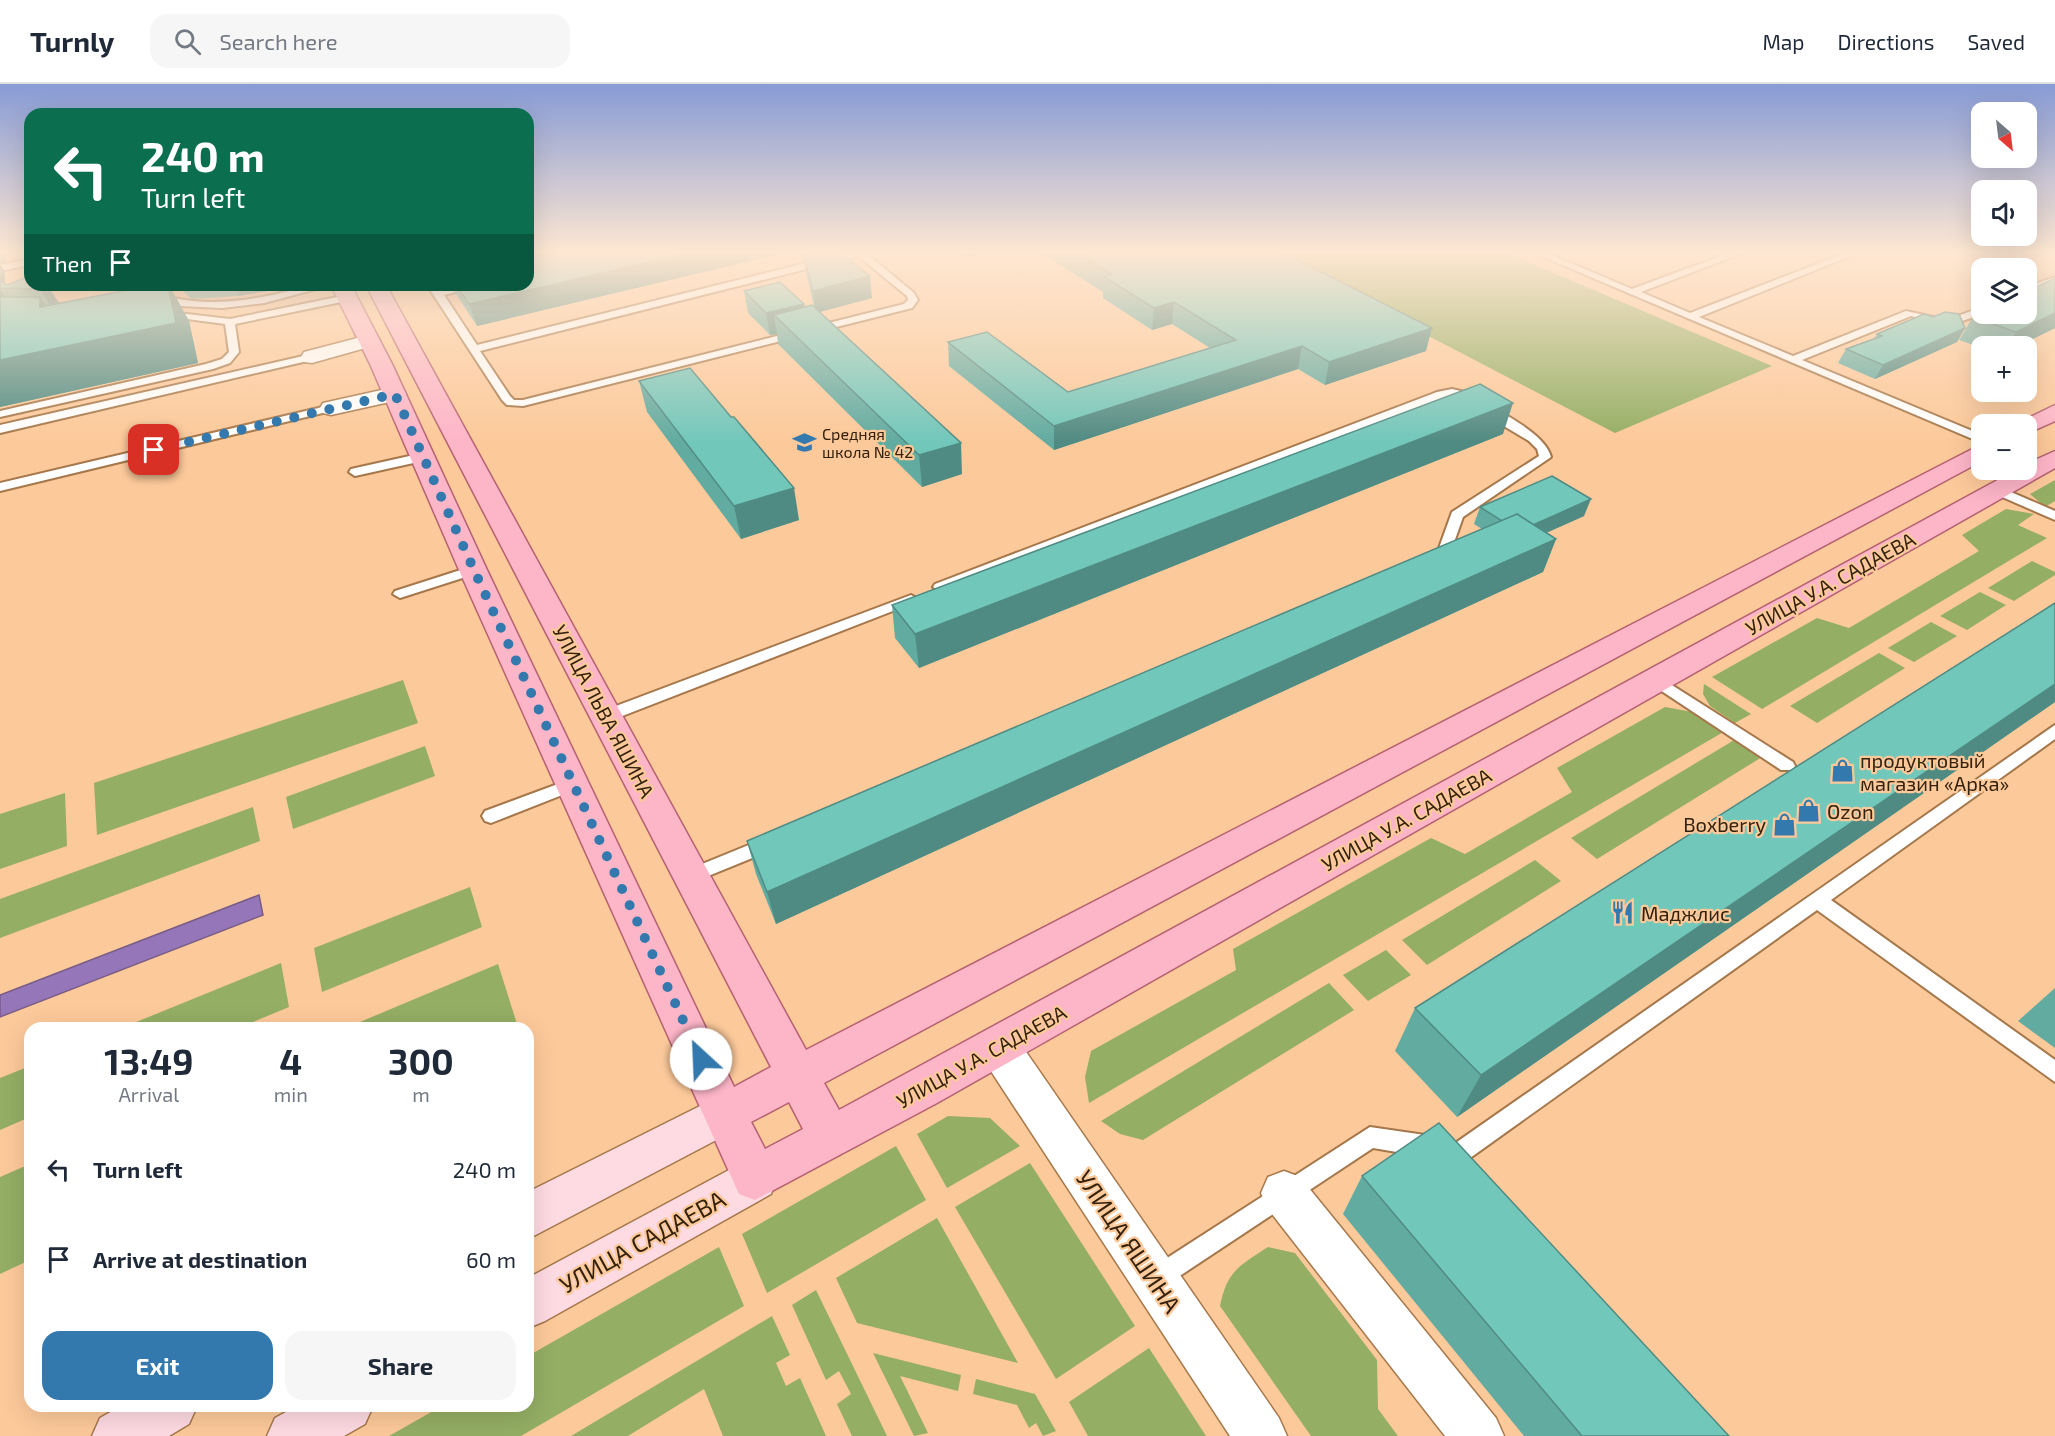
<!DOCTYPE html>
<meta charset="utf-8">
<style>
body{margin:0;font-family:"Exo 2",sans-serif;background:#f6f6f7;color:#1f2937;height:100vh;display:flex;flex-direction:column;font-size:22px;white-space:nowrap}
*{box-sizing:border-box;margin:0}
p{font-size:20px;color:#747a83}
.icon{flex:none;width:33px;height:33px;fill:none;stroke:currentColor;stroke-width:2;stroke-linecap:round;stroke-linejoin:round}
.map{position:relative;flex:1;overflow:hidden}
.drawer{position:absolute;left:24px;top:938px;width:510px;height:390px;display:flex;flex-direction:column;background:#fff;border-radius:18px;box-shadow:0 6px 24px #0002}
.drawer>*{flex:none}
.guide{position:absolute;left:24px;top:24px;width:510px;height:183px;border-radius:18px;box-shadow:0 6px 24px #0002;background:#0b6e4f;color:#fff;overflow:hidden}
.needle{width:39px;rotate:152deg}
.fabs{position:absolute;left:1971px;top:18px;display:grid;gap:12px}
.fabs a{display:grid;place-items:center;width:66px;height:66px;border-radius:12px;background:#fff;box-shadow:0 6px 24px #0002;font-size:30px}
.pin{position:absolute;display:grid;place-items:center;width:51px;height:51px;color:#fff;margin:-26px;border-radius:12px;box-shadow:0 3px 9px #0006}
.me{position:absolute;width:66px;margin:-33px;rotate:335deg;stroke-linejoin:round;filter:drop-shadow(0 0 4px #0008)}
.turn{display:flex;align-items:center;gap:21px;height:126px;padding:0 18px;font-size:27px}
.turn .icon{width:78px;height:78px;stroke-width:2.5}
.turn b{display:block;font-size:42px;line-height:51px}
.then{display:flex;align-items:center;height:57px;padding:0 18px;background:#0003;gap:12px;font-size:22px}
.eta{display:flex;justify-content:space-evenly;align-items:center;height:102px;text-align:center}
.eta b{font-size:36px;font-weight:700;line-height:42px}
.action{display:flex;gap:12px;margin-top:auto;padding:12px 18px}
.action a{flex:1;height:69px;border-radius:18px;background:#3479ae;color:#fff;font-size:24px;font-weight:700;line-height:69px;text-align:center}
.action a+a{background:#f6f6f7;color:#1f2937}
ul{padding:0;list-style:none}
li{display:flex;align-items:center;gap:18px;height:90px;padding:0 18px}
li div{flex:1}
li b{display:block;font-size:22px}
li em{font-style:normal}
header{display:flex;align-items:center;gap:36px;box-sizing:border-box;height:84px;padding:0 30px;background:#fff;border-bottom:2px solid #e0e1e3}
header strong{font-size:28px}
nav{display:flex;gap:33px;margin-inline-start:auto;font-size:21px}
.search{width:420px;height:54px;background:#f6f6f7;display:flex;align-items:center;gap:15px;box-sizing:border-box;padding:0 21px;border-radius:18px;color:#747a83;font-size:22px}
.map>svg:first-child{display:block}
.green{fill:#94ae64}
.water{fill:#9576b9;stroke:#785c86;stroke-width:1.5}
.lines{fill:none;stroke-linecap:round;stroke-linejoin:round}
.lane-casing{stroke:#a5774a;stroke-width:4}
.street-casing{stroke:#a5774a;stroke-width:3}
.secondary-casing{stroke:#a5774a;stroke-width:3}
.primary-casing{stroke:#b5616f;stroke-width:3}
.lane{fill:#fff;fill-rule:evenodd}
.street{fill:#fff;fill-rule:evenodd}
.secondary{fill:#fedae3;fill-rule:evenodd}
.primary{fill:#fdb5c8;fill-rule:evenodd}
.wall{fill:#62aba1}
.shaded-wall{fill:#508b83}
.building{fill:#72c7bb;stroke:#508b83;stroke-width:1.5}
.route{stroke:#3479ae;stroke-width:10;stroke-dasharray:0 18}
.labels{text-anchor:middle;dominant-baseline:central;stroke-width:4.5;stroke-linejoin:round;paint-order:stroke}
.far-poi-label{font-size:16px;fill:#34210e;stroke:#fcc99a;text-anchor:start}
.street-label{font-size:20px;fill:#34210e;stroke:#fcc99a}
.poi-label{font-size:20px;fill:#34210e;stroke:#fcc99a;text-anchor:start}
.near-street-label{font-size:24px;fill:#34210e;stroke:#fcc99a}
</style>
<header>
<strong>Turnly</strong>
<div class="search"><svg class="icon" aria-label="search" viewBox="0 0 24 24"><circle cx="10" cy="10" r="6"/><path d="M15 15l6 6"/></svg>Search here</div>
<nav><a>Map</a><a>Directions</a><a>Saved</a></nav>
</header>
<div class="map">
<svg width="2055" height="1352" viewBox="0 0 2055 1352">
<rect width="100%" height="100%" fill="#fcc99a"/>
<g class="green">
<path d="M1269 169H1507L1772 282 1615 349Z"/>
<path d="M2055 396V417L2045 423 2030 410Z"/>
<path d="M2006 425 2034 430 2018 441 2047 454 1762 625 1712 593 1817 534 1849 544 1979 467 1962 451Z"/>
<path d="M2032 477 2055 488V491L2014 517 1988 504Z"/>
<path d="M1980 508 2006 521 1967 546 1940 532Z"/>
<path d="M1931 538 1957 552 1914 578 1888 564Z"/>
<path d="M1879 569 1905 584 1817 639 1790 622Z"/>
<path d="M403 596 418 639 97 751 94 699Z"/>
<path d="M1704 600 1751 630 1735 639 1710 622 1703 610Z"/>
<path d="M1665 623 1698 629 1725 647 1089 1019 1085 993 1091 967 1236 886 1233 865 1431 754 1465 770 1572 708 1557 684Z"/>
<path d="M1736 655 1762 673 1597 775 1571 754Z"/>
<path d="M425 662 435 692 293 745 286 713Z"/>
<path d="M65 709 67 762 0 785V730Z"/>
<path d="M253 723 260 757 0 854V815Z"/>
<path d="M1535 776 1561 797 1427 881 1402 856Z"/>
<path d="M470 803 482 843 322 908 314 864Z"/>
<path d="M1386 866 1411 891 1368 917 1343 891Z"/>
<path d="M281 879 289 923 241 943H124Z"/>
<path d="M498 880 518 943H348Z"/>
<path d="M1329 899 1354 926 1143 1056 1120 1050 1101 1037Z"/>
<path d="M30 982V1033L0 1046V994Z"/>
<path d="M948 1032 990 1034 1020 1062 947 1104 917 1050Z"/>
<path d="M896 1062 926 1116 767 1209 742 1150Z"/>
<path d="M1030 1079 1135 1242 1056 1295 955 1123Z"/>
<path d="M30 1080V1176L0 1190V1093Z"/>
<path d="M937 1134 1018 1279 857 1239 836 1194Z"/>
<path d="M719 1163 744 1222 521 1352H389L442 1322H528V1272Z"/>
<path d="M1268 1163 1295 1169 1377 1276 1378 1325 1398 1352H1311L1220 1222C1227 1187 1239 1182 1268 1163Z"/>
<path d="M816 1206 887 1352H852L837 1320 851 1310 839 1287 826 1296 792 1221Z"/>
<path d="M772 1232 790 1271 776 1279 786 1302 800 1294 826 1352H723L704 1305 628 1352H571Z"/>
<path d="M1149 1264 1206 1352H1088L1069 1318Z"/>
<path d="M873 1269 961 1291 958 1307 900 1292 928 1349 914 1352Z"/>
<path d="M976 1295 1035 1310 1056 1347 1043 1352 1036 1339 1029 1344 1017 1321 973 1310Z"/>
</g>
<path class="water" d="M259 811 263 831 0 933V911Z"/>
<g class="lines">
<defs>
<g id="lane">
<path d="M846 169H866L914 209 918 216 912 224 523 322 507 321 502 316 427 201H437L440 206 464 201H482L444 211 477 261ZM858 172 907 212 908 216 904 220 523 316H514L510 312 480 267Z"/>
<path d="M1534 169H1547L1632 205 1729 169H1743L1641 208 1690 229 1845 169H1858L1699 233 1793 272 1906 227 1947 236 1982 223V230L1948 242 1911 232 1802 276 1982 351V359Z"/>
<path d="M30 175V181L0 187V181Z"/>
<path d="M2055 193V199L2026 210V203Z"/>
<path d="M152 201H162L165 212C199 221 232 219 267 212 288 208 309 201 331 201L264 219 222 224 181 222 156 216Z"/>
<path d="M347 211 351 212V216L235 240 239 268 230 279 213 285 0 333V327L206 280 222 275 229 268 225 240 165 232 160 229 161 227 230 235Z"/>
<path d="M312 270 316 271V275L0 349V341Z"/>
<path d="M1452 305 1465 308C1488 322 1545 347 1551 373L1463 433 1452 464 1443 478 1438 479 1431 475 1439 464 1452 428 1539 372 1537 365 1529 357 1452 311 945 506 940 507 933 503 935 500 1437 308Z"/>
<path d="M331 321 335 322V326L0 407V399Z"/>
<path d="M423 369 429 373 427 376 355 392 349 388 351 385Z"/>
<path d="M1997 402 2055 427V436L1993 409 1991 406Z"/>
<path d="M473 482 480 486 478 489 400 514 393 510 395 507Z"/>
<path d="M911 511 918 515 916 518 612 636H600L598 632 600 628Z"/>
<path d="M1656 591 1793 678 1795 682 1793 686H1781L1651 600 1648 596Z"/>
<path d="M2055 641V655L1831 816 2055 976V998L1817 826 1470 1074 1462 1078 1454 1074 1451 1067 1454 1060Z"/>
<path d="M574 694 580 696 582 700 580 704 491 739 485 737 482 732 485 727Z"/>
<path d="M771 752 777 754 780 759 777 764 691 799 685 797 682 792 685 787Z"/>
<path d="M1370 1043 1432 1052 1440 1056 1443 1063 1440 1070 1432 1074 1373 1064 1163 1203 1155 1207 1147 1203 1143 1195 1147 1187Z"/>
</g>
<g id="street">
<path d="M369 251 376 253 380 257 376 261 312 279 304 278 301 273 304 268Z"/>
<path d="M395 303 403 305 406 310 403 315 331 331 323 329 320 324 323 319Z"/>
<path d="M998 944 1013 949 1279 1334 1287 1352H1230L983 975 977 962 983 949Z"/>
<path d="M1284 1087 1300 1093 1496 1334 1504 1352H1445L1268 1125 1261 1109 1268 1093Z"/>
</g>
<g id="secondary">
<path d="M726 1009 741 1015 748 1029 741 1043 528 1155V1108Z"/>
<path d="M755 1072 771 1078 777 1094 771 1110 545 1237 528 1244V1194Z"/>
<path d="M121 1322H197L189 1340 169 1352H92L100 1334Z"/>
<path d="M297 1322H373L365 1340 344 1352H267L275 1334Z"/>
</g>
<g id="primary">
<path d="M331 201H351L392 280 487 486 734 1003 771 983 366 201H386L806 966 1982 360V377L824 999 839 1026 2016 386H2026V380L2055 367V384L937 1019 755 1116 739 1110 459 486 370 280ZM789 1018 803 1045 765 1065 751 1038Z"/>
<path d="M2055 321V337L2026 350V340H2016Z"/>
</g>
</defs>
<use href="#lane" class="lane-casing"/>
<use href="#street" class="street-casing"/>
<use href="#secondary" class="secondary-casing"/>
<use href="#primary" class="primary-casing"/>
<use href="#lane" class="lane"/>
<use href="#street" class="street"/>
<use href="#secondary" class="secondary"/>
<use href="#primary" class="primary"/>
</g>
<g class="wall">
<path d="M0 169 6 178 0 180 5 188V200L7 201H47L59 219 154 201H169L189 237 198 279 0 323Z"/>
<path d="M528 169H783L477 242 456 210 453 201H450H528Z"/>
<path d="M801 169H840L872 214 819 228 962 390 922 403 778 260 777 250 770 251 748 229 744 207 804 223H814L806 188 804 177H803Z"/>
<path d="M958 169H986L965 174Z"/>
<path d="M1041 169H1185L1426 267 1325 301 1298 285 1054 366 949 282 948 258 1068 308 1210 264 1172 240 1152 246 1103 214V208Z"/>
<path d="M179 201H267L268 207 238 212 191 215 181 205Z"/>
<path d="M1973 233 2055 244 2018 262H1982V264L1959 256Z"/>
<path d="M1965 244 1957 258 1875 295 1838 279 1846 265 1874 255 1877 250Z"/>
<path d="M639 297 799 436 741 455 647 328Z"/>
<path d="M1503 350 919 584 895 554 892 521Z"/>
<path d="M1480 423 1584 432 1546 449 1556 455 1543 488 776 840 756 790 747 757 1482 445 1474 440Z"/>
<path d="M2055 519V618L1457 1033 1395 967 1415 924Z"/>
<path d="M2055 904V964L2018 937Z"/>
<path d="M1362 1092 1729 1352H1524L1343 1130Z"/>
</g>
<g class="shaded-wall">
<path d="M0 169H6V178L0 180 5 188V204H0Z"/>
<path d="M689 169H783L477 242 469 220Z"/>
<path d="M965 169H986L965 174Z"/>
<path d="M870 192 872 214 816 229 813 207Z"/>
<path d="M40 201H47L64 227V243L40 205Z"/>
<path d="M169 201 189 237 198 279 0 323V276Z"/>
<path d="M232 201H267L268 207 238 212Z"/>
<path d="M0 205 25 243 0 233Z"/>
<path d="M40 213 65 252 40 223Z"/>
<path d="M1174 218 1172 240 1152 246 1154 224Z"/>
<path d="M804 220 807 242 774 231 777 250 770 251 766 229Z"/>
<path d="M2055 229V244L2018 262H2006L2016 248Z"/>
<path d="M1432 244 1426 267 1325 301 1329 278Z"/>
<path d="M1965 244 1957 258 1875 295 1883 281Z"/>
<path d="M1302 262 1298 285 1054 366V342Z"/>
<path d="M1513 319 1503 350 919 584 915 550Z"/>
<path d="M961 359 962 390 922 403 919 371Z"/>
<path d="M794 404 799 436 741 455 734 422Z"/>
<path d="M1591 415 1584 432 1512 464 1518 447Z"/>
<path d="M1556 455 1543 488 776 840 767 808Z"/>
<path d="M2055 600V618L1457 1033 1481 991Z"/>
</g>
<g class="building">
<path d="M539 169H689L469 220 456 201H528V172Z"/>
<path d="M803 169H840L870 192 813 207Z"/>
<path d="M1076 169H1185L1187 170 1191 169H1284L1432 244 1329 278 1302 262 1054 342 948 258 987 248 1068 308 1236 256 1174 218 1154 224 1104 193 1112 190Z"/>
<path d="M30 192V201H40V205L0 204V197L7 201Z"/>
<path d="M2055 194V229L2016 248 1973 233 1982 229 2026 230V208Z"/>
<path d="M780 198 804 220 766 229 744 207Z"/>
<path d="M154 201H168L176 239 0 276V213H40V223Z"/>
<path d="M812 221 961 359 919 371 774 231Z"/>
<path d="M1945 228 1959 230 1965 244 1883 281 1846 265 1882 252 1877 250 1924 230 1933 233Z"/>
<path d="M690 284 731 333H734L794 404 734 422 639 297Z"/>
<path d="M1480 300 1513 319 915 550 892 521Z"/>
<path d="M1552 392 1591 415 1533 441 1517 430 1502 437 1480 423Z"/>
<path d="M1517 430 1556 455 767 808 747 757Z"/>
<path d="M2055 519V600L1481 991 1415 924Z"/>
<path d="M1439 1039 1729 1352H1582L1362 1092Z"/>
</g>
<linearGradient id="sky" x2="0" y2="1"><stop stop-color="#879bd5"/><stop offset="0.47" stop-color="#fee7d2"/><stop offset="1" stop-color="#fee7d2" stop-opacity="0"/></linearGradient>
<rect width="2055" height="358" fill="url(#sky)"/>
<g class="lines">
<path class="route" d="M154 366 395 310 474 486 701 975"/>
</g>
<defs>
<symbol id="school-bare" viewBox="-9 -9 18 18"><path d="M0-5L7-2L0 1L-7-2ZM-4 1L0 2.5L4 1V4Q0 6-4 4Z" fill="#3479ae" stroke="#fcc99a" stroke-width="2.5" paint-order="stroke"/></symbol>
<symbol id="shop-bare" viewBox="-9 -9 18 18"><path d="M-5-2.5h2.3a2.7 3.5 0 0 1 5.4 0H5L5.5 6h-11ZM-1.5-2.5h3a1.5 2.3 0 0 0-3 0Z" fill="#3479ae" stroke="#fcc99a" stroke-width="2.5" paint-order="stroke"/></symbol>
<symbol id="restaurant-bare" viewBox="-9 -9 18 18"><path d="M-5-6h1v4h1v-4h1v4h1v-4h1v5L-1.5 .5V6h-2V.5L-5-1ZM5-6V6H3V1.5H1.5Q1.5-4 5-6Z" fill="#3479ae" stroke="#fcc99a" stroke-width="2.5" paint-order="stroke"/></symbol>
</defs>
<g fill-rule="evenodd">
<use href="#school-bare" x="788" y="342" width="33" height="33"/>
<use href="#shop-bare" x="1826" y="670" width="33" height="33"/>
<use href="#shop-bare" x="1792" y="710" width="33" height="33"/>
<use href="#shop-bare" x="1768" y="724" width="33" height="33"/>
<use href="#restaurant-bare" x="1606" y="812" width="33" height="33"/>
</g>
<g class="labels">
<g class="far-poi-label">
<text x="822" y="349">Средняя<tspan x="822" dy="18">школа № 42</tspan></text>
</g>
<g class="street-label">
<text transform="translate(1830 499) rotate(-29)">УЛИЦА У.А. САДАЕВА</text>
<text transform="translate(604 627) rotate(62)">УЛИЦА ЛЬВА ЯШИНА</text>
<text transform="translate(1406 735) rotate(-29)">УЛИЦА У.А. САДАЕВА</text>
<text transform="translate(981 972) rotate(-29)">УЛИЦА У.А. САДАЕВА</text>
</g>
<g class="poi-label">
<text x="1860" y="676">продуктовый<tspan x="1860" dy="23">магазин «Арка»</tspan></text>
<text x="1827" y="727">Ozon</text>
<text x="1766" y="740" text-anchor="end">Boxberry</text>
<text x="1641" y="829">Маджлис</text>
</g>
<g class="near-street-label">
<text transform="translate(642 1157) rotate(-29)">УЛИЦА САДАЕВА</text>
<text transform="translate(1129 1157) rotate(56)">УЛИЦА ЯШИНА</text>
</g>
</g>
</svg>
<div class="fabs">
<a><svg class="needle" viewBox="-14 -14 28 28"><path d="M0-13l5 13h-10z" fill="#e53935"/><path d="M0 13l5-13h-10z" fill="#747a83"/></svg></a>
<a><svg class="icon" aria-label="sound" viewBox="0 0 24 24"><path d="M4 9h4l5-4v14l-5-4H4zM17 9q2 3 0 6"/></svg></a>
<a><svg class="icon" aria-label="layers" viewBox="0 0 24 24"><path d="M12 4l9 5-9 5-9-5zM3 14l9 5 9-5"/></svg></a>
<a>+</a>
<a>−</a>
</div>
<div class="pin" style="left:154px;top:366px;background:#d93025"><svg class="icon" aria-label="arrive" viewBox="0 0 24 24"><path d="M6 21V4h12l-3 4 3 4H6"/></svg></div>
<svg class="me" style="left:701px;top:975px" viewBox="-20 -20 40 40"><circle r="19" fill="#fff"/><path d="M0-13L10 11 0 6-10 11z" fill="#3479ae"/></svg>
<div class="guide">
<div class="turn"><svg class="icon" aria-label="left" viewBox="0 0 24 24"><path d="M17 20v-9H6M10 6l-5 5 5 5"/></svg><div><b>240 m</b>Turn left</div></div>
<div class="then">Then<svg class="icon" aria-label="arrive" viewBox="0 0 24 24"><path d="M6 21V4h12l-3 4 3 4H6"/></svg></div>
</div>
<section class="drawer">
<div class="eta">
<div><b>13:49</b><p>Arrival</p></div>
<div><b>4</b><p>min</p></div>
<div><b>300</b><p>m</p></div>
</div>
<ul>
<li><svg class="icon" aria-label="left" viewBox="0 0 24 24"><path d="M17 20v-9H6M10 6l-5 5 5 5"/></svg><div><b>Turn left</b></div><em>240 m</em></li>
<li><svg class="icon" aria-label="arrive" viewBox="0 0 24 24"><path d="M6 21V4h12l-3 4 3 4H6"/></svg><div><b>Arrive at destination</b></div><em>60 m</em></li>
</ul>
<div class="action"><a>Exit</a><a>Share</a></div>
</section>
</div>
